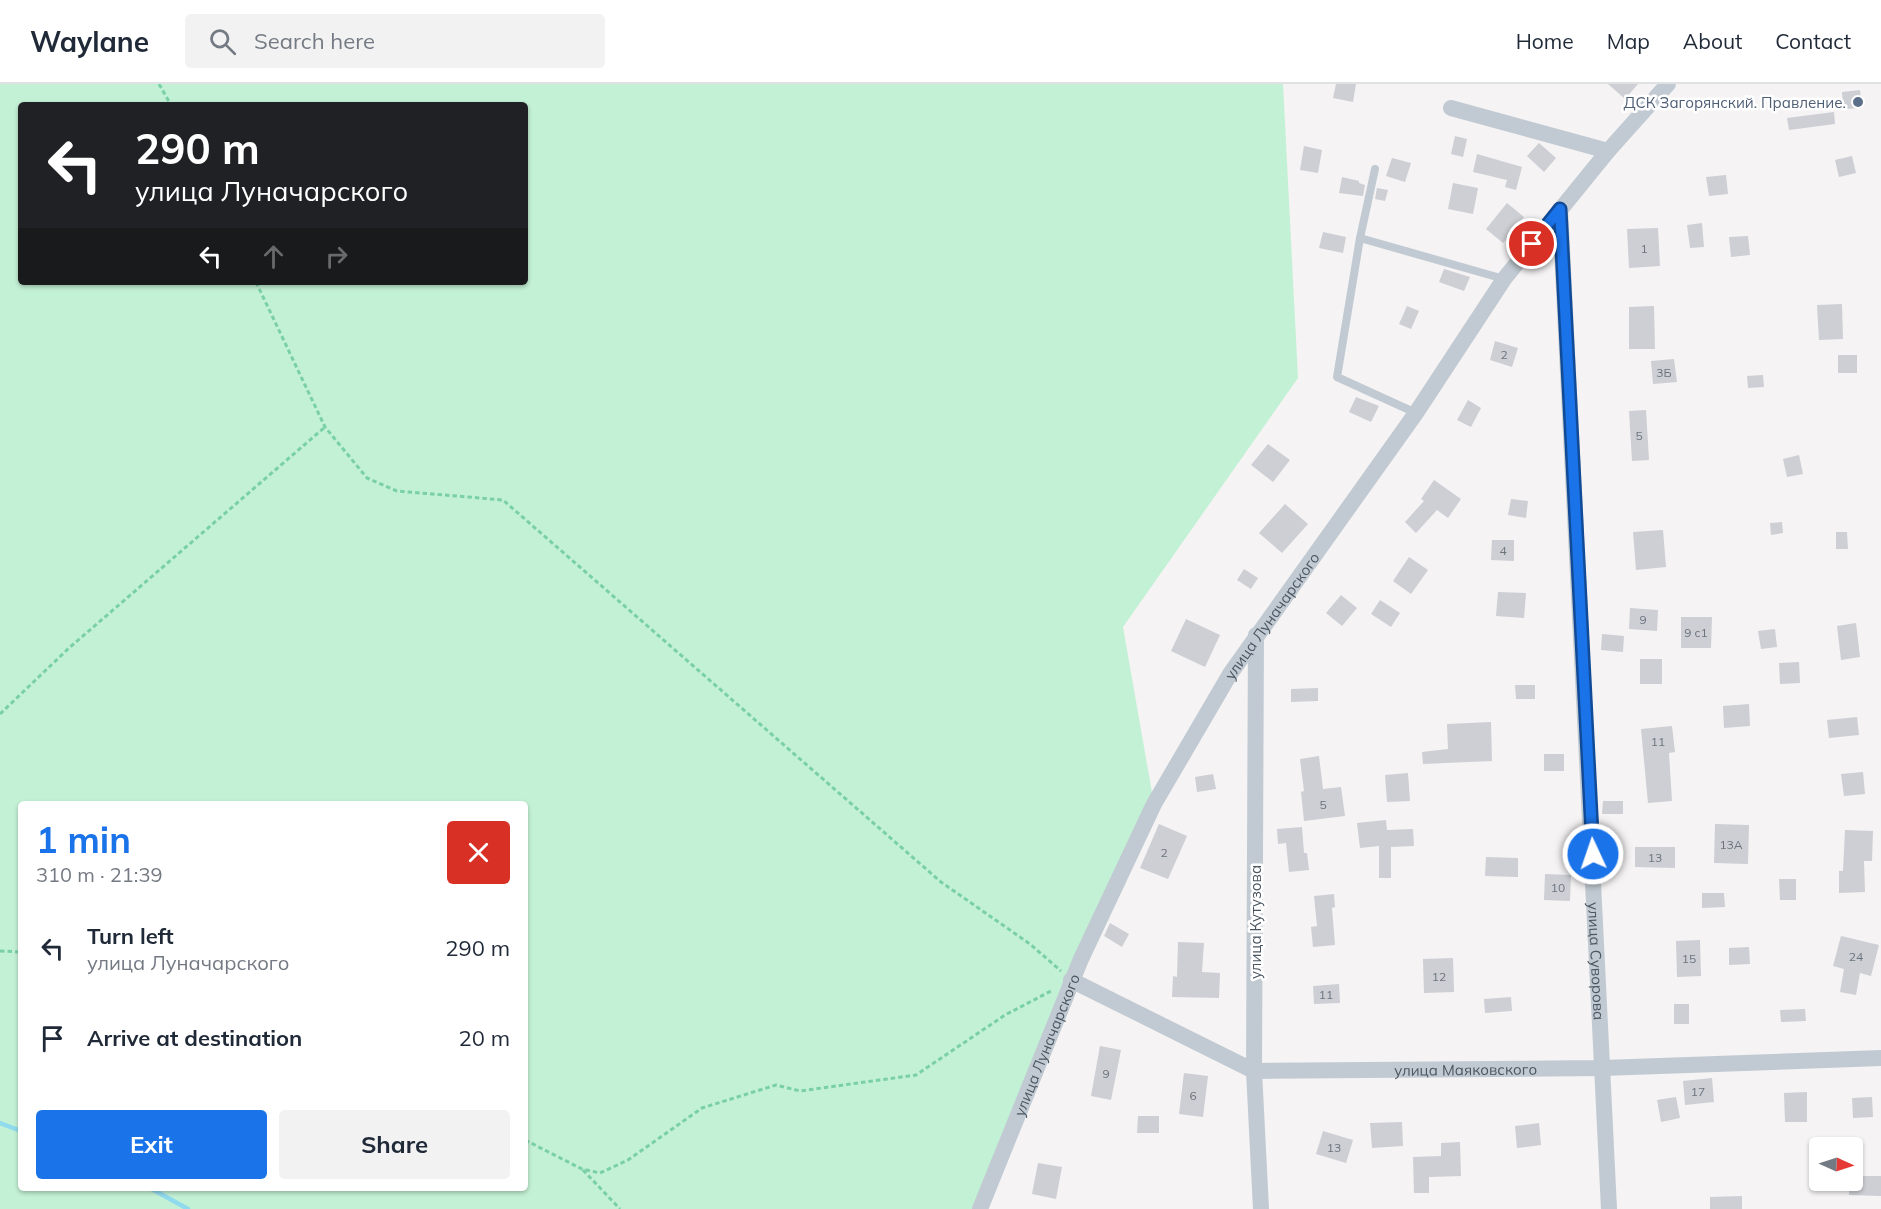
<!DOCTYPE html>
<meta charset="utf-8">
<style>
body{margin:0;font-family:Mulish,sans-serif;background:#f2f2f3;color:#1f2937;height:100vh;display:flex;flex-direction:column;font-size:22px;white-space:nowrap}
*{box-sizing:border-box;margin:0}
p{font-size:20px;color:#747a83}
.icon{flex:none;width:33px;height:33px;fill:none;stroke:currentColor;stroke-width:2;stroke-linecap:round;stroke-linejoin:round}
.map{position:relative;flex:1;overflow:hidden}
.details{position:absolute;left:18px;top:717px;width:510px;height:390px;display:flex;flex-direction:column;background:#fff;border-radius:6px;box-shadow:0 2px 4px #0004}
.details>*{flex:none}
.hud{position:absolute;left:18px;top:18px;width:510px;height:183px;border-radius:6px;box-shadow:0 2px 4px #0004;background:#202124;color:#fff;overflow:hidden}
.needle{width:39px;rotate:93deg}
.tools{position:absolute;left:1809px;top:1053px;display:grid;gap:12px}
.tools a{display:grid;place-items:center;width:54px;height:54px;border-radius:6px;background:#fff;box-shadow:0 2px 4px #0004;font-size:30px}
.pin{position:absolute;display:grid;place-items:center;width:51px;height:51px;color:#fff;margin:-26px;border:3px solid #fff;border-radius:50%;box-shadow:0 2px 6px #0007}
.me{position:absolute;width:66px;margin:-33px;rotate:357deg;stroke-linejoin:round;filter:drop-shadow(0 0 4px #0008)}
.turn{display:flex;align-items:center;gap:21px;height:126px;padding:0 18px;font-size:27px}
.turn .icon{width:78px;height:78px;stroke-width:2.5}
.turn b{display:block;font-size:42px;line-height:51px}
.lanes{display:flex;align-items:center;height:57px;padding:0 18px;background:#0003;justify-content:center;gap:30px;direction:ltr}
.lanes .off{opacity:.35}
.round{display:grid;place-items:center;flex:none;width:63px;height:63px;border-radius:6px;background:#f2f2f3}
.summary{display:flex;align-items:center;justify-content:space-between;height:102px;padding:0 18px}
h1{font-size:36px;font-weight:700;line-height:45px;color:#1a73e8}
.action{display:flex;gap:12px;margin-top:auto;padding:12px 18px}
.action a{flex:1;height:69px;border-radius:6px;background:#1a73e8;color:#fff;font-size:24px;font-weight:700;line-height:69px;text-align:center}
.action a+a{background:#f2f2f3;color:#1f2937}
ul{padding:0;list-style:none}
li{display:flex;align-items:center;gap:18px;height:90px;padding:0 18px}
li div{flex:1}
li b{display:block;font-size:22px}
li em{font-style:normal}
header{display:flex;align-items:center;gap:36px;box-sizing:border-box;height:84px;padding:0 30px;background:#fff;border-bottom:2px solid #e0e1e3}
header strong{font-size:28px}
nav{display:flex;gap:33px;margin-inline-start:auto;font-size:21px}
.search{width:420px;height:54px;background:#f2f2f3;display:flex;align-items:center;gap:15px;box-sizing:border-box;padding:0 21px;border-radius:6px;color:#747a83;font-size:22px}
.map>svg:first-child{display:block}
.green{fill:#c3f1d5;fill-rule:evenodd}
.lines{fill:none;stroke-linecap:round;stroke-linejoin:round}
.stream{stroke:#90daee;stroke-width:4.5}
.building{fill:#cdcfd5}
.path{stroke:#7ad0a6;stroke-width:3;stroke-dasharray:4.5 3;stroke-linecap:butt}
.lane{stroke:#c1cad2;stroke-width:8}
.street{stroke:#c1cad2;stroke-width:16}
.route-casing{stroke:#114b97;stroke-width:15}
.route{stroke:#1a73e8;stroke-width:10}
.service-dot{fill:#5c6f8a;stroke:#fff;stroke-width:2}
.labels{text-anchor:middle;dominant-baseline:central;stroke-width:5;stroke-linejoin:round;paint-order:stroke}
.number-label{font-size:12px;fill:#6b747e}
.service-label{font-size:15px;fill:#4e5e75;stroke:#fff;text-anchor:end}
.street-label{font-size:15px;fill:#4a5661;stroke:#fff}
</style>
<header>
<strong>Waylane</strong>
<div class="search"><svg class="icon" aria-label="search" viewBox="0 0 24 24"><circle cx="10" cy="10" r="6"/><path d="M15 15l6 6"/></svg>Search here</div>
<nav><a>Home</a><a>Map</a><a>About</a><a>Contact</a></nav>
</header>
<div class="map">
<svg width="1881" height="1125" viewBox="0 0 1881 1125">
<rect width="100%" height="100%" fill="#f5f3f3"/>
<path class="green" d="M0 0H1283L1298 294 1123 543 1154 720 980 1125H0ZM21 21H525V198H21ZM21 720H525V1104H21Z"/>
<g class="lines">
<g class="stream">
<path d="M0 1039 21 1047"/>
<path d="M150 1104 188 1125"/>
</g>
</g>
<g class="building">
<path d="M1336 0H1356L1353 18 1333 14Z"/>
<path d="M1608 0H1638L1625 15Z"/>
<path d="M1860 6 1862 24 1843 25 1842 8Z"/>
<path d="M1834 28 1835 40 1789 46 1787 34Z"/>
<path d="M1455 52 1467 55 1463 73 1451 70Z"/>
<path d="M1539 59 1556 74 1544 88 1527 72Z"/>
<path d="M1304 62 1322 66 1318 89 1300 86Z"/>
<path d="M1477 70 1522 83 1516 106 1505 103 1507 96 1473 88Z"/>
<path d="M1852 72 1856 89 1839 93 1835 76Z"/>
<path d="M1392 74 1411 79 1405 98 1386 92Z"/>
<path d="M1726 91 1728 110 1709 112 1706 93Z"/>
<path d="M1342 93 1359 97V99L1365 101 1363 112 1339 109Z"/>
<path d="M1453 99 1478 104 1473 130 1448 125Z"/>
<path d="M1377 104 1388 106 1385 117 1375 115Z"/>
<path d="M1507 119 1524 133 1503 159 1486 145Z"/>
<path d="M1702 139 1704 163 1690 164 1687 141Z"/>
<path d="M1658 144 1660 182 1629 184 1627 145Z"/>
<path d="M1323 148 1346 153 1343 169 1319 164Z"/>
<path d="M1748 152 1750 171 1731 173 1729 153Z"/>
<path d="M1444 185 1470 193 1464 207 1439 198Z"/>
<path d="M1842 220 1843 255 1819 256 1817 221Z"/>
<path d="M1407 222 1419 227 1411 245 1399 240Z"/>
<path d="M1654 222 1655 265H1629V223Z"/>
<path d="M1495 257 1518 264 1512 283 1490 276Z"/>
<rect x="1838" y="271" width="19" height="18"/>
<path d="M1674 275 1677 298 1653 300 1651 277Z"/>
<path d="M1763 291 1764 303 1748 304 1747 292Z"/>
<path d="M1356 313 1379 322 1371 338 1349 328Z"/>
<path d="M1468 316 1481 324 1471 343 1457 336Z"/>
<path d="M1646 326 1649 376 1632 377 1629 327Z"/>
<path d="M1268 360 1290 376 1273 398 1251 381Z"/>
<path d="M1799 371 1803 390 1787 393 1783 375Z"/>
<path d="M1434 396 1461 415 1448 434 1437 426 1416 449 1405 438 1424 417 1421 415Z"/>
<path d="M1511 415 1528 417 1526 434 1508 431Z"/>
<path d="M1285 420 1308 440 1282 469 1259 449Z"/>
<path d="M1782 438 1783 449 1771 451 1770 439Z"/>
<path d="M1663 446 1666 483 1636 486 1633 448Z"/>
<path d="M1836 448H1847L1848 465H1836Z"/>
<path d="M1492 456H1514V477L1491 476Z"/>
<path d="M1409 473 1428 486 1411 510 1393 497Z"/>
<path d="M1244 485 1258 494 1251 505 1237 496Z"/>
<path d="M1498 508 1526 509 1524 534 1496 532Z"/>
<path d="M1341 511 1357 524 1342 542 1326 529Z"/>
<path d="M1380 516 1400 529 1391 543 1371 530Z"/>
<path d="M1630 524 1658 526 1657 547 1629 545Z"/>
<path d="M1681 533H1712L1711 564H1681Z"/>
<path d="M1186 535 1220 551 1205 583 1171 567Z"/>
<path d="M1856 539 1860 573 1841 576 1837 542Z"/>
<path d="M1775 545 1777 563 1761 565 1758 547Z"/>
<path d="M1602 550 1624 552 1623 568 1601 566Z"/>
<rect x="1640" y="575" width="22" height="25"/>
<path d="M1799 578 1800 599 1780 600 1779 579Z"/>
<path d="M1515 601H1535V615H1516Z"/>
<path d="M1318 604V617L1291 618V605Z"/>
<path d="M1749 620 1750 642 1724 644 1723 622Z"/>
<path d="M1857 633 1859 651 1829 654 1827 636Z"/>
<path d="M1491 638 1492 677 1423 680 1422 668 1448 665 1447 640Z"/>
<path d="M1672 642 1675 668 1669 669 1672 717 1648 719 1641 645Z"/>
<rect x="1544" y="670" width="20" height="17"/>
<path d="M1319 672 1323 705 1341 703 1345 732 1304 737 1301 708 1304 707 1300 675Z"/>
<path d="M1863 688 1865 710 1844 712 1841 690Z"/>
<path d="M1408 689 1410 717 1387 718 1385 691Z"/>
<path d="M1213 690 1216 705 1197 708 1195 693Z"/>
<path d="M1603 717H1623V730H1602Z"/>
<path d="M1386 736 1387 746 1413 745 1414 762 1391 763V794H1379V762L1360 764 1357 739Z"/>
<path d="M1159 740 1187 752 1168 795 1140 784Z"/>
<path d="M1715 740 1749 741 1748 780 1714 779Z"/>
<path d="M1302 743 1304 769H1307L1309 786 1289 788 1286 759 1278 760 1277 745Z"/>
<path d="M1845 746 1873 747 1872 777H1864L1865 808 1839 809V787H1843Z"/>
<path d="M1635 763H1675V784L1635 783Z"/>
<path d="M1486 773 1518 774V793L1485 792Z"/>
<path d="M1545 790 1571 791 1570 817 1544 816Z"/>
<path d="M1779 795H1796V816H1780Z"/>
<path d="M1702 809H1724L1725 823 1702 824Z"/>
<path d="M1334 810 1335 823 1332 824 1335 861 1313 863 1311 843 1317 842 1314 812Z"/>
<path d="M1110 839 1129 850 1122 863 1104 852Z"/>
<path d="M1841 852 1879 861 1871 892 1860 889 1856 911 1840 908 1844 885 1833 882Z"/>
<path d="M1700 856 1701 892 1677 893 1676 857Z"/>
<path d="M1178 858 1204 859 1202 888 1220 889 1219 914 1172 913 1173 892 1177 893Z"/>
<path d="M1749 863 1750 880 1729 881V864Z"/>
<path d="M1453 874 1454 908 1424 909 1423 875Z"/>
<path d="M1339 900 1340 919 1314 920 1313 902Z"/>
<path d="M1511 913 1512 927 1485 929 1484 915Z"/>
<rect x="1674" y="920" width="15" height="20"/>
<path d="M1805 925 1806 937 1781 938 1780 926Z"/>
<path d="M1100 962 1121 966 1111 1016 1091 1012Z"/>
<path d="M1184 989 1208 992 1203 1033 1179 1030Z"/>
<path d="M1712 994 1714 1018 1685 1021 1683 997Z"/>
<path d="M1807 1008V1038H1785L1784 1009Z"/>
<path d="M1676 1013 1680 1034 1661 1038 1657 1016Z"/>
<path d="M1872 1013 1873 1033 1853 1034 1852 1014Z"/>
<path d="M1138 1032H1159V1049H1137Z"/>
<path d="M1402 1038 1403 1062 1372 1064 1370 1039Z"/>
<path d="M1539 1039 1541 1061 1517 1064 1515 1042Z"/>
<path d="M1323 1047 1353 1056 1346 1079 1316 1070Z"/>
<path d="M1460 1058 1461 1092 1429 1093V1109H1414L1413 1073 1441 1072V1059Z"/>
<path d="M1038 1079 1062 1083 1056 1115 1032 1110Z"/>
<path d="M1852 1092H1881V1112L1849 1111V1096H1852Z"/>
<path d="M1742 1112V1125H1710V1113Z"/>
</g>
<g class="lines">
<g class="path">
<path d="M159 0 171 21"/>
<path d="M256 198 325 343 367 394 397 407 503 416 941 798 1030 860 1061 887"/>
<path d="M0 630 69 564 325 343"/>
<path d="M0 867 21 868"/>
<path d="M525 1056 582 1085 600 1089 628 1076 702 1024 776 1001 800 1007 916 991 1005 931 1051 907"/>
<path d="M583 1086 620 1125"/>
</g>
<g class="lane">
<path d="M1375 85 1360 154 1337 293 1416 329"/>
<path d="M1360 154 1504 195"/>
</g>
<g class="street">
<path d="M1451 24 1608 67"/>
<path id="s1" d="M1560 125 1609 1125"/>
<path d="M1256 551 1254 987 1261 1125"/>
<path id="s2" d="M1071 896 1254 987 1603 984 1881 974"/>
<path id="s3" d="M980 1125 1081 875 1154 720 1230 590 1416 329 1504 195 1608 67 1668 0"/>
</g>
</g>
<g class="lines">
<defs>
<path id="route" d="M1532 160 1560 125 1593 770"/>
</defs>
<use href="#route" class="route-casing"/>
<use href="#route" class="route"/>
</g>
<circle class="service-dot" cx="1858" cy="18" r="6"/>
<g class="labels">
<g class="number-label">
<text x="1644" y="164">1</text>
<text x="1504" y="270">2</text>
<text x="1664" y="288">3Б</text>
<text x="1639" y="351">5</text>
<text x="1503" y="466">4</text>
<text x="1643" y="535">9</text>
<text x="1696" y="548">9 с1</text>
<text x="1658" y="657">11</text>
<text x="1323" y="720">5</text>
<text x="1731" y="760">13А</text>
<text x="1164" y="768">2</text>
<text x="1655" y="773">13</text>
<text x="1558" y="803">10</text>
<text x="1856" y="872">24</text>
<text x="1689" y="874">15</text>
<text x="1439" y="892">12</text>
<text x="1326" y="910">11</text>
<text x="1106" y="989">9</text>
<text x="1698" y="1007">17</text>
<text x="1193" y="1011">6</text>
<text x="1334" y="1063">13</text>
</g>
<g class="service-label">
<text x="1846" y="18">ДСК Загорянский. Правление.</text>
</g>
<g class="street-label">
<text stroke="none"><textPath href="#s3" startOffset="663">улица Луначарского</textPath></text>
<text transform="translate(1255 838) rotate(-90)">улица Кутузова</text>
<text stroke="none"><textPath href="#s1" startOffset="753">улица Суворова</textPath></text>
<text stroke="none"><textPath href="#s3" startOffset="177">улица Луначарского</textPath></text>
<text stroke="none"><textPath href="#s2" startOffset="416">улица Маяковского</textPath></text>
</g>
</g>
</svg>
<div class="tools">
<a><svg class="needle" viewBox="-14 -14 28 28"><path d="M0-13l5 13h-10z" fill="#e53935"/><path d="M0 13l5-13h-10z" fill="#747a83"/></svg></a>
</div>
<div class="pin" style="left:1532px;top:160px;background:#d93025"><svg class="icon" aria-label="arrive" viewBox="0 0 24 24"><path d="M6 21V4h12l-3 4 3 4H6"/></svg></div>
<svg class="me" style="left:1593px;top:770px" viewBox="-20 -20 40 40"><circle r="17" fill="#1a73e8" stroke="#fff" stroke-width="3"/><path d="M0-11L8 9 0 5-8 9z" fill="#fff"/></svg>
<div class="hud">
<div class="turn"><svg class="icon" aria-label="left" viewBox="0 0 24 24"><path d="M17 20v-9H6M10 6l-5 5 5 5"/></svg><div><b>290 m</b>улица Луначарского</div></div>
<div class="lanes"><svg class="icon" aria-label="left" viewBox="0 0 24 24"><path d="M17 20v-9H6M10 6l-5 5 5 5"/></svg><svg class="icon off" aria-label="ahead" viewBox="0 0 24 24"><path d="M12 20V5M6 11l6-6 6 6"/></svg><svg class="icon off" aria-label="right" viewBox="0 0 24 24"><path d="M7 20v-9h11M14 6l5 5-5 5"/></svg></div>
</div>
<section class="details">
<div class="summary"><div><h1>1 min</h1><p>310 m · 21:39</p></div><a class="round" style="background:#d93025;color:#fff"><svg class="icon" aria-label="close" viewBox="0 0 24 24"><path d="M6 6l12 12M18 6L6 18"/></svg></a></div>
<ul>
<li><svg class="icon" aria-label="left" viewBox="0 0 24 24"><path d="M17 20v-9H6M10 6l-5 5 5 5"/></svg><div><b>Turn left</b><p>улица Луначарского</p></div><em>290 m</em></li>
<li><svg class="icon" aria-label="arrive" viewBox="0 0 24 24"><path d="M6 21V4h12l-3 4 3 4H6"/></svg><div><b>Arrive at destination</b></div><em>20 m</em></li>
</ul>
<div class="action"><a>Exit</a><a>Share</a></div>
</section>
</div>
